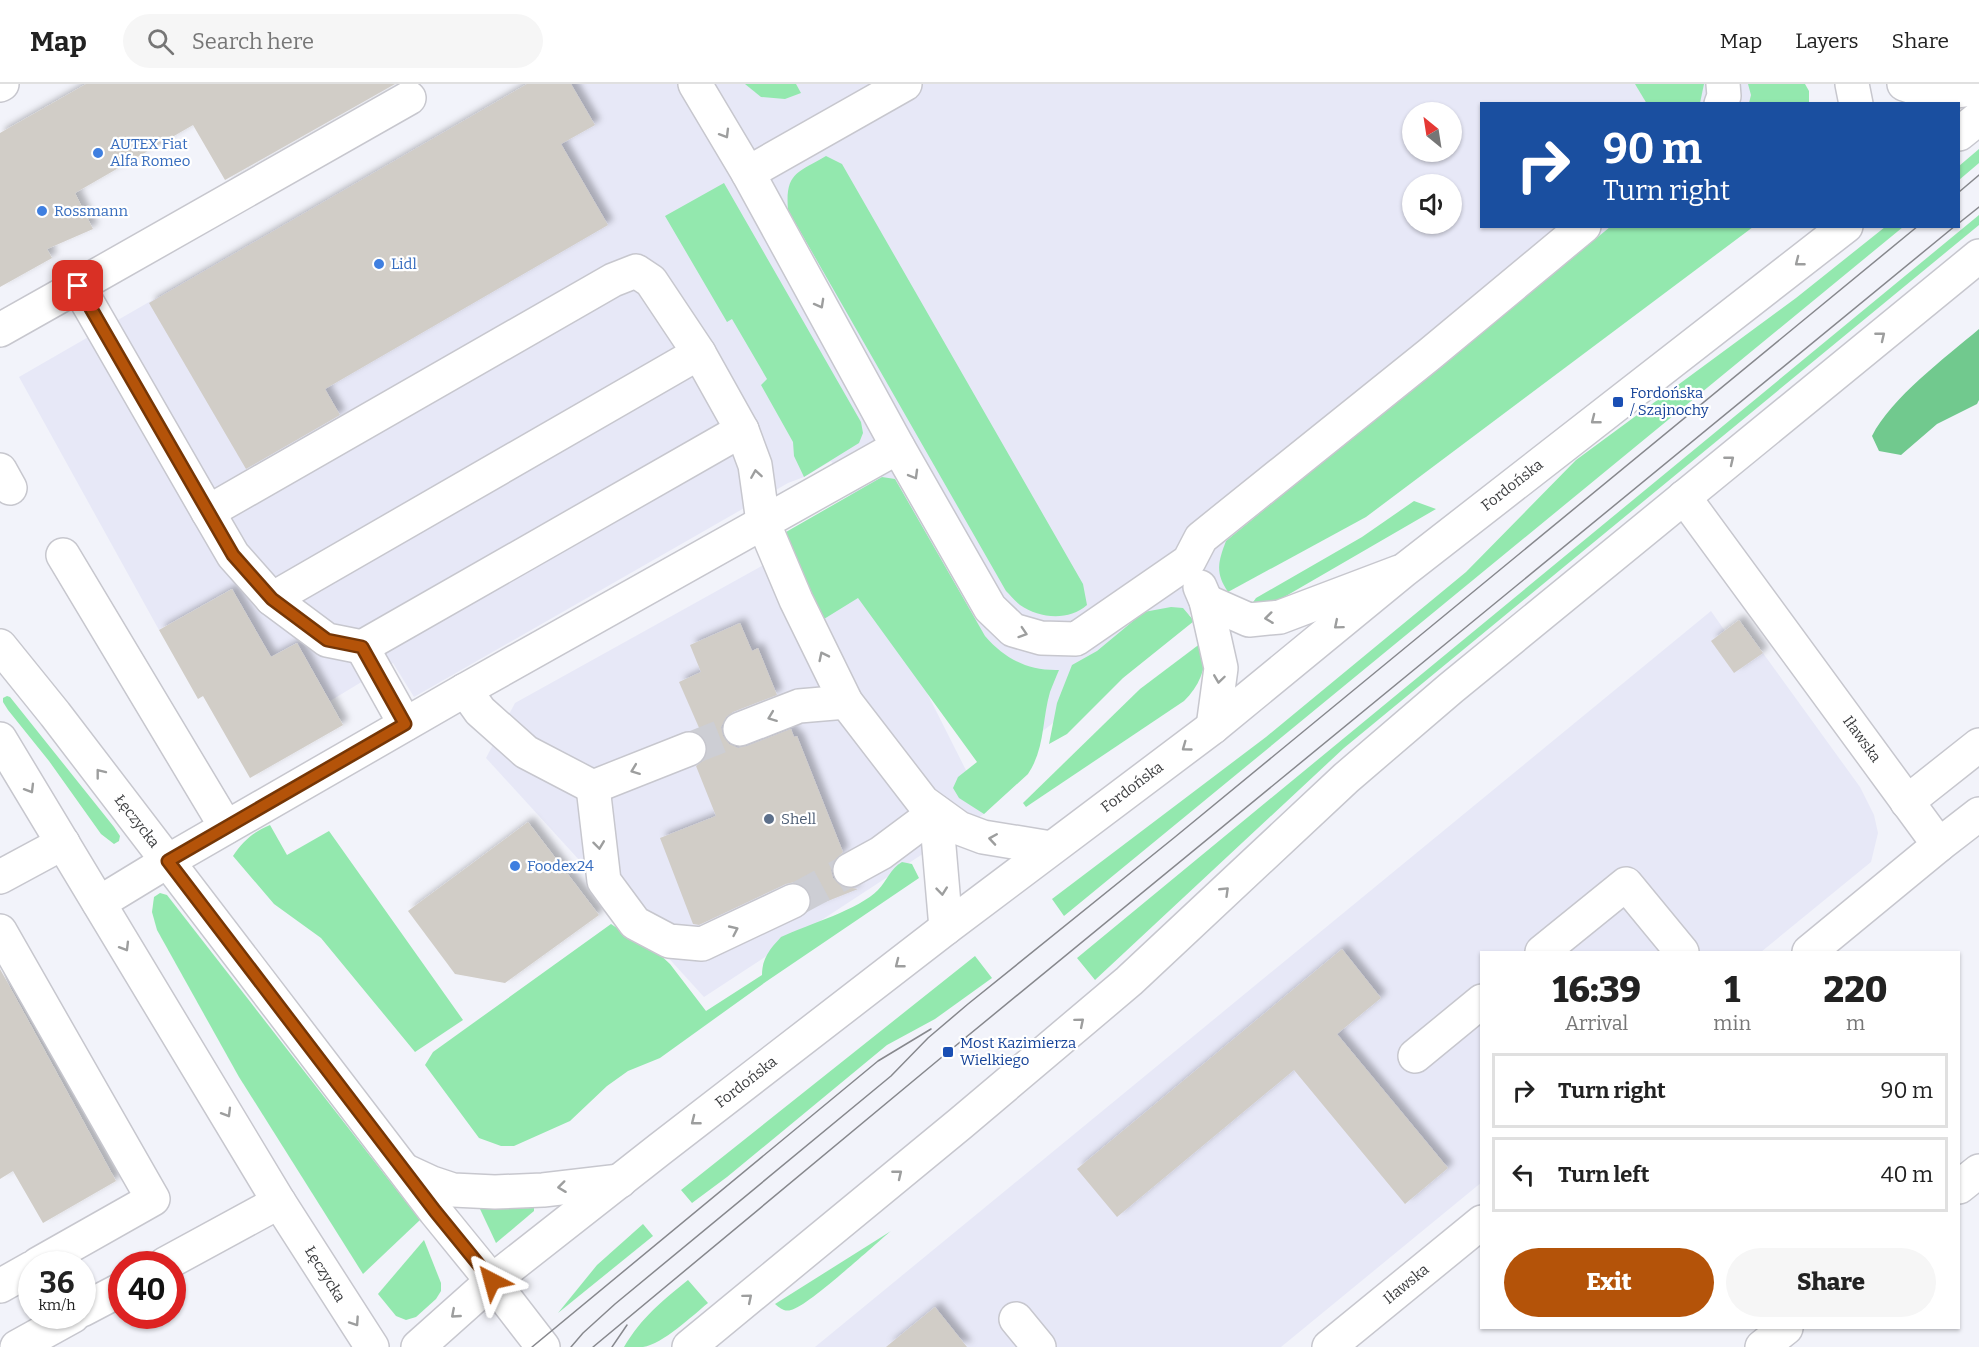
<!DOCTYPE html>
<meta charset="utf-8">
<style>
body{margin:0;font-family:Bitter,serif;background:#f6f6f6;color:#222;height:100vh;display:flex;flex-direction:column;font-size:22px;white-space:nowrap}
*{box-sizing:border-box;margin:0}
p{font-size:20px;color:#767676}
.icon{flex:none;width:33px;height:33px;fill:none;stroke:currentColor;stroke-width:2;stroke-linecap:round;stroke-linejoin:round}
.map{position:relative;flex:1;overflow:hidden}
.side{position:absolute;left:1480px;top:867px;width:480px;height:378px;display:flex;flex-direction:column;background:#fff;border-radius:0px;box-shadow:0 2px 4px #0004}
.side>*{flex:none}
.guide{position:absolute;left:1480px;top:18px;width:480px;height:126px;border-radius:0px;box-shadow:0 2px 4px #0004;background:#1a4fa0;color:#fff;overflow:hidden}
.needle{width:39px;rotate:330deg}
.fabs{position:absolute;left:1402px;top:18px;display:grid;gap:12px}
.fabs a{display:grid;place-items:center;width:60px;height:60px;border-radius:50%;background:#fff;box-shadow:0 2px 4px #0004;font-size:30px}
.speed{position:absolute;left:18px;top:1167px;display:flex;gap:12px;font-size:30px;font-weight:700;text-align:center}
.speed>*{display:grid;place-content:center;width:78px;height:78px;border-radius:50%;background:#fff;box-shadow:0 2px 4px #0004;line-height:1}
.speed small{font-size:15px;font-weight:400}
.speed .limit{border:9px solid #d22;background:#fff;color:#111}
.pin{position:absolute;display:grid;place-items:center;width:51px;height:51px;color:#fff;margin:-26px;border-radius:12px;box-shadow:0 3px 9px #0006}
.me{position:absolute;width:66px;margin:-33px;rotate:321deg;stroke-linejoin:round;filter:drop-shadow(0 0 4px #0008)}
.turn{display:flex;align-items:center;gap:21px;height:126px;padding:0 24px;font-size:27px}
.turn .icon{width:78px;height:78px;stroke-width:2.5}
.turn b{display:block;font-size:42px;line-height:51px}
.eta{display:flex;justify-content:space-evenly;align-items:center;height:102px;text-align:center}
.eta b{font-size:36px;font-weight:800;line-height:42px}
.action{display:flex;gap:12px;margin-top:auto;padding:12px 24px}
.action a{flex:1;height:69px;border-radius:36px;background:#b45309;color:#fff;font-size:24px;font-weight:800;line-height:69px;text-align:center}
.action a+a{background:#f6f6f6;color:#222}
ul{padding:0;list-style:none}
li{display:flex;align-items:center;gap:18px;height:75px;margin:0 12px 9px;padding:0 12px;border:3px solid #e0e0e0;border-radius:0px}
li div{flex:1}
li b{display:block;font-size:22px}
li em{font-style:normal}
header{display:flex;align-items:center;gap:36px;box-sizing:border-box;height:84px;padding:0 30px;background:#fff;border-bottom:2px solid #e0e0e0}
header strong{font-size:28px}
nav{display:flex;gap:33px;margin-inline-start:auto;font-size:21px}
.search{width:420px;height:54px;background:#f6f6f6;display:flex;align-items:center;gap:15px;box-sizing:border-box;padding:0 21px;border-radius:33px;color:#767676;font-size:22px}
.map>svg:first-child{display:block}
.built{fill:#e7e8f7;fill-rule:evenodd}
.green{fill:#93e8ae}
.forest{fill:#71c98e}
.building{fill:#d1cdc7;filter:url(#shadow)}
.lines{fill:none;stroke-linecap:round;stroke-linejoin:round}
.minor-tunnel{stroke:#cdced4;stroke-width:33;stroke-dasharray:33 16;stroke-linecap:butt}
.minor-casing{stroke:#c7c7ce;stroke-width:36}
.major-casing{stroke:#c7c7ce;stroke-width:36}
.minor{stroke:#fff;stroke-width:33}
.major{stroke:#fff;stroke-width:33}
.tram{stroke:#87888d;stroke-width:1.5}
.oneway{stroke:#9d9e9e}
.route-casing{stroke:#753606;stroke-width:15}
.route{stroke:#b45309;stroke-width:10}
.shop-dot{fill:#3f7fe0;stroke:#fff;stroke-width:2}
.transit-dot{fill:#1a4fb4;stroke:#fff;stroke-width:2}
.service-dot{fill:#5c6f8a;stroke:#fff;stroke-width:2}
.labels{text-anchor:middle;dominant-baseline:central;stroke-width:4.5;stroke-linejoin:round;paint-order:stroke}
.shop-label{font-size:15px;fill:#366cbe;stroke:#fff;text-anchor:start}
.transit-label{font-size:15px;fill:#164399;stroke:#fff;text-anchor:start}
.street-label{font-size:15px;fill:#3b3c3e;stroke:#fff}
.service-label{font-size:15px;fill:#4e5e75;stroke:#fff;text-anchor:start}
</style>
<header>
<strong>Map</strong>
<div class="search"><svg class="icon" aria-label="search" viewBox="0 0 24 24"><circle cx="10" cy="10" r="6"/><path d="M15 15l6 6"/></svg>Search here</div>
<nav><a>Map</a><a>Layers</a><a>Share</a></nav>
</header>
<div class="map">
<svg width="1979" height="1263" viewBox="0 0 1979 1263">
<defs>
<filter id="shadow"><feDropShadow dx="5.5" dy="-5.5" stdDeviation="3" flood-color="#0004"/></filter>
</defs>
<rect width="100%" height="100%" fill="#f2f3fa"/>
<g class="built">
<path d="M527 0H1787L1794 20H1482V142L1710 143 1228 508 1206 518 1001 680 831 377 804 393 788 399 414 613 393 579 330 617 297 559 271 573 232 505 159 546 19 293ZM1413 28H1452V68H1413ZM1413 100H1452V140H1413Z"/>
<path d="M841 438 987 728 704 913 486 674 515 619Z"/>
<path d="M1711 527 1725 547 1739 536 1860 703 1874 731 1878 749 1871 778 1761 868H1482V1098L1281 1263H815Z"/>
</g>
<g class="green">
<path d="M745 0H796L801 9 785 15 761 13Z"/>
<path d="M1635 0H1704L1700 19 1647 20Z"/>
<path d="M1748 0H1805L1809 7V19H1749L1751 11Z"/>
<path d="M1979 65V79L1959 96V82Z"/>
<path d="M826 72 842 80 1083 500 1087 521C1069 537 1040 535 1020 521 1015 517 1010 511 1006 507L788 126C785 89 797 89 826 72Z"/>
<path d="M724 99 861 338 863 349 859 359 804 393 794 372 793 358 761 301 767 295 732 235 727 238 665 132Z"/>
<path d="M1979 131V141L1344 664 1095 896 1077 874Z"/>
<path d="M1610 143H1753L1366 433 1228 508C1215 489 1218 478 1226 457Z"/>
<path d="M1885 143H1903L1064 832 1052 815 1266 653 1466 488 1576 376 1796 214Z"/>
<path d="M882 393 895 395 985 552C1005 575 1028 587 1059 586 1056 593 1053 600 1050 608 1042 635 1045 665 1028 690L984 730 959 714 953 704 958 693 977 678 858 514 824 535 779 452Z"/>
<path d="M1414 417 1436 425 1267 523 1251 521 1256 514 1362 453Z"/>
<path d="M1171 523 1183 524 1194 537 1123 594 1067 650 1049 660 1057 619 1072 581 1097 567 1144 528Z"/>
<path d="M1205 556C1207 581 1202 599 1184 617L1026 723 1023 719 1140 605Z"/>
<path d="M7 612 10 613 114 743 120 752 119 757 114 760 101 750 49 677 8 626 3 618V614Z"/>
<path d="M270 741 287 771 329 747 463 936 415 968 321 854 274 820 233 772C243 757 253 748 270 741Z"/>
<path d="M902 778 912 780 919 794 767 897 660 974 628 987 607 1002 570 1037 514 1062H501L479 1054 425 981 433 968 611 840 641 860 657 868 670 880 706 927 762 891C762 874 770 865 781 853 807 841 860 825 878 806 887 797 890 785 902 778Z"/>
<path d="M160 809 167 811 420 1136 363 1190 239 993 157 846 152 828 154 813Z"/>
<path d="M975 872 992 894 935 935 887 961 727 1093 692 1119 681 1106Z"/>
<path d="M534 1124V1127L496 1159 480 1125Z"/>
<path d="M643 1140 653 1152 558 1229 597 1181Z"/>
<path d="M891 1147C874 1161 807 1223 791 1226 784 1228 780 1224 775 1220Z"/>
<path d="M424 1156 441 1199V1207L436 1215 416 1233 406 1236 396 1232 378 1210Z"/>
<path d="M688 1196 708 1219C692 1232 663 1260 643 1263 637 1263 630 1263 624 1263 642 1233 661 1218 688 1196Z"/>
</g>
<path class="forest" d="M1979 245V316L1977 320 1937 340 1901 371 1879 367 1872 352C1891 314 1946 273 1979 245Z"/>
<g class="building">
<path d="M86 0H395L225 96 193 41 75 109 93 145 47 165 52 174 0 203V49Z"/>
<path d="M527 0H571L595 41 561 60 608 141 325 305 340 331 246 385 149 219Z"/>
<path d="M232 505 271 573 297 559 343 641 250 694 203 612 198 615 159 546Z"/>
<path d="M1739 536 1763 569 1734 589 1711 557Z"/>
<path d="M740 539 752 567 758 564 777 611 733 628 726 633 721 643 723 652 729 660 738 664 747 662 791 645 794 653 797 652 843 768 834 777 831 786 833 794 841 802 858 805 810 824 812 818 810 810 804 802 795 798 786 800 699 841 693 840 660 754 716 732 696 682 704 676 708 667 707 659 701 651 696 648 700 646 679 598 701 588 690 561Z"/>
<path d="M528 738 599 831 505 899 455 890 408 827Z"/>
<path d="M1342 865 1381 914 1337 950 1448 1084 1405 1120 1294 986 1117 1133 1077 1085Z"/>
<path d="M0 885 116 1097 43 1139 13 1087 0 1095Z"/>
<path d="M935 1223 967 1263H886Z"/>
</g>
<g class="lines">
<g class="minor-tunnel">
<path d="M689 665 740 645"/>
<path d="M793 817 850 786"/>
</g>
<defs>
<g id="minor">
<path d="M695 0 748 89 898 363 990 524 1013 546 1041 554 1076 555 1189 477 1201 454 1430 270 1584 142"/>
<path d="M1852 0 1856 20"/>
<path d="M1904 0 1934 10 1979 4"/>
<path d="M0 1 2 0"/>
<path d="M1721 20 1724 12 1723 0"/>
<path d="M748 89 905 0"/>
<path d="M78 202 409 14"/>
<path d="M0 246 78 202 208 428 613 196 636 187 651 197 699 269 272 515"/>
<path d="M699 269 742 346 755 381 763 438 796 516 846 618 923 718 959 744 983 753 1051 764"/>
<path d="M0 386 10 404"/>
<path d="M1684 413 1939 761 1809 868"/>
<path d="M208 428 233 471 272 515 327 556 362 563 742 346"/>
<path d="M63 471 226 743"/>
<path d="M1200 503 1206 517 1221 584 1213 643"/>
<path d="M1206 517 1249 536 1280 533 1399 488"/>
<path d="M0 562 55 630 435 1127 492 1197"/>
<path d="M362 563 405 640"/>
<path d="M465 606 480 627 526 668 593 703 689 665"/>
<path d="M740 645 799 622 846 618"/>
<path d="M0 655 279 1118 372 1263"/>
<path d="M593 703 604 797 635 839 669 857 702 860 793 817"/>
<path d="M1907 718 1979 661"/>
<path d="M936 728 946 844"/>
<path d="M1939 761 1979 730"/>
<path d="M850 786 881 769 936 728"/>
<path d="M0 793 63 759"/>
<path d="M99 819 168 777 465 606 898 363"/>
<path d="M0 847 153 1115 38 1180"/>
<path d="M1542 868 1626 800 1682 868"/>
<path d="M1415 972 1482 917"/>
<path d="M406 1087 432 1099 453 1106 495 1108 543 1106 620 1097"/>
<path d="M1959 1103 1979 1087"/>
<path d="M165 1180 279 1118"/>
<path d="M0 1202 32 1184"/>
<path d="M82 1226 122 1205"/>
<path d="M1016 1235 1039 1263"/>
<path d="M17 1263 73 1232"/>
<path d="M1329 1263 1482 1138"/>
<path d="M1762 1263 1786 1244"/>
</g>
<g id="major">
<path d="M1959 50 1979 34"/>
<path d="M492 1197 543 1263"/>
<path d="M418 1263 492 1197 660 1065 946 844 1213 643 1403 487 1846 142"/>
<path d="M689 1263 961 1039 1129 897 1346 694 1451 604 1979 172"/>
</g>
</defs>
<use href="#minor" class="minor-casing"/>
<use href="#major" class="major-casing"/>
<use href="#minor" class="minor"/>
<use href="#major" class="major"/>
<g class="tram">
<path d="M1959 108 1979 91"/>
<path d="M1959 139 1979 123"/>
<path d="M532 1263 878 977 931 945"/>
<path d="M571 1263 583 1249 615 1220 891 992 928 954 968 920 1175 753 1918 142"/>
<path d="M593 1263 948 968 1955 142"/>
<path d="M612 1263 627 1241"/>
</g>
</g>
<defs><path id="oneway-chevron" d="M-2-3.5L2.5 0L-2 3.5" fill="none" stroke-width="1.6" stroke-linecap="round" stroke-linejoin="round" transform="scale(1.5)"/></defs>
<g class="oneway">
<use href="#oneway-chevron" transform="translate(725 50) rotate(59)"/>
<use href="#oneway-chevron" transform="translate(1799 178) rotate(142)"/>
<use href="#oneway-chevron" transform="translate(820 220) rotate(61)"/>
<use href="#oneway-chevron" transform="translate(1881 252) rotate(-39)"/>
<use href="#oneway-chevron" transform="translate(1595 336) rotate(142)"/>
<use href="#oneway-chevron" transform="translate(1730 376) rotate(-39)"/>
<use href="#oneway-chevron" transform="translate(756 390) rotate(-99)"/>
<use href="#oneway-chevron" transform="translate(914 391) rotate(60)"/>
<use href="#oneway-chevron" transform="translate(1269 534) rotate(173)"/>
<use href="#oneway-chevron" transform="translate(1338 541) rotate(140)"/>
<use href="#oneway-chevron" transform="translate(1023 549) rotate(18)"/>
<use href="#oneway-chevron" transform="translate(823 572) rotate(-116)"/>
<use href="#oneway-chevron" transform="translate(1219 595) rotate(98)"/>
<use href="#oneway-chevron" transform="translate(772 633) rotate(159)"/>
<use href="#oneway-chevron" transform="translate(1186 663) rotate(144)"/>
<use href="#oneway-chevron" transform="translate(635 686) rotate(159)"/>
<use href="#oneway-chevron" transform="translate(100 689) rotate(-128)"/>
<use href="#oneway-chevron" transform="translate(30 705) rotate(59)"/>
<use href="#oneway-chevron" transform="translate(993 755) rotate(-171)"/>
<use href="#oneway-chevron" transform="translate(599 761) rotate(83)"/>
<use href="#oneway-chevron" transform="translate(942 807) rotate(84)"/>
<use href="#oneway-chevron" transform="translate(1225 807) rotate(-44)"/>
<use href="#oneway-chevron" transform="translate(734 846) rotate(-25)"/>
<use href="#oneway-chevron" transform="translate(125 863) rotate(59)"/>
<use href="#oneway-chevron" transform="translate(899 880) rotate(142)"/>
<use href="#oneway-chevron" transform="translate(1080 938) rotate(-40)"/>
<use href="#oneway-chevron" transform="translate(227 1029) rotate(59)"/>
<use href="#oneway-chevron" transform="translate(695 1037) rotate(142)"/>
<use href="#oneway-chevron" transform="translate(898 1090) rotate(-39)"/>
<use href="#oneway-chevron" transform="translate(562 1103) rotate(173)"/>
<use href="#oneway-chevron" transform="translate(748 1214) rotate(-40)"/>
<use href="#oneway-chevron" transform="translate(455 1230) rotate(139)"/>
<use href="#oneway-chevron" transform="translate(355 1238) rotate(56)"/>
</g>
<g class="lines">
<defs>
<path id="route" d="M78 202 233 471 272 515 327 556 362 563 405 640 168 777 435 1127 492 1197"/>
</defs>
<use href="#route" class="route-casing"/>
<use href="#route" class="route"/>
</g>
<g class="shop-dot">
<circle cx="98" cy="69" r="6"/>
<circle cx="42" cy="127" r="6"/>
<circle cx="379" cy="180" r="6"/>
<circle cx="515" cy="782" r="6"/>
</g>
<g class="transit-dot">
<rect x="1612" y="312" width="12" height="12" rx="3"/>
<rect x="942" y="962" width="12" height="12" rx="3"/>
</g>
<circle class="service-dot" cx="769" cy="735" r="6"/>
<g class="labels">
<g class="shop-label">
<text x="110" y="60">AUTEX Fiat<tspan x="110" dy="17">Alfa Romeo</tspan></text>
<text x="54" y="127">Rossmann</text>
<text x="391" y="180">Lidl</text>
<text x="527" y="782">Foodex24</text>
</g>
<g class="transit-label">
<text x="1630" y="309">Fordońska<tspan x="1630" dy="17">/ Szajnochy</tspan></text>
<text x="960" y="959">Most Kazimierza<tspan x="960" dy="17">Wielkiego</tspan></text>
</g>
<g class="street-label">
<text transform="translate(1512 401) rotate(-38)">Fordońska</text>
<text transform="translate(1862 655) rotate(54)">Iławska</text>
<text transform="translate(1132 703) rotate(-37)">Fordońska</text>
<text transform="translate(137 737) rotate(52)">Łęczycka</text>
<text transform="translate(746 998) rotate(-38)">Fordońska</text>
<text transform="translate(325 1190) rotate(58)">Łęczycka</text>
<text transform="translate(1406 1200) rotate(-39)">Iławska</text>
</g>
<g class="service-label">
<text x="781" y="735">Shell</text>
</g>
</g>
</svg>
<div class="fabs">
<a><svg class="needle" viewBox="-14 -14 28 28"><path d="M0-13l5 13h-10z" fill="#e53935"/><path d="M0 13l5-13h-10z" fill="#767676"/></svg></a>
<a><svg class="icon" aria-label="sound" viewBox="0 0 24 24"><path d="M4 9h4l5-4v14l-5-4H4zM17 9q2 3 0 6"/></svg></a>
</div>
<div class="speed"><div>36<small>km/h</small></div><div class="limit">40</div></div>
<div class="pin" style="left:78px;top:202px;background:#d93025"><svg class="icon" aria-label="arrive" viewBox="0 0 24 24"><path d="M6 21V4h12l-3 4 3 4H6"/></svg></div>
<svg class="me" style="left:492px;top:1197px" viewBox="-20 -20 40 40"><path d="M0-17L14 15 0 8-14 15z" fill="#b45309" stroke="#fff" stroke-width="4"/></svg>
<div class="guide">
<div class="turn"><svg class="icon" aria-label="right" viewBox="0 0 24 24"><path d="M7 20v-9h11M14 6l5 5-5 5"/></svg><div><b>90 m</b>Turn right</div></div>
</div>
<section class="side">
<div class="eta">
<div><b>16:39</b><p>Arrival</p></div>
<div><b>1</b><p>min</p></div>
<div><b>220</b><p>m</p></div>
</div>
<ul>
<li><svg class="icon" aria-label="right" viewBox="0 0 24 24"><path d="M7 20v-9h11M14 6l5 5-5 5"/></svg><div><b>Turn right</b></div><em>90 m</em></li>
<li><svg class="icon" aria-label="left" viewBox="0 0 24 24"><path d="M17 20v-9H6M10 6l-5 5 5 5"/></svg><div><b>Turn left</b></div><em>40 m</em></li>
</ul>
<div class="action"><a>Exit</a><a>Share</a></div>
</section>
</div>
